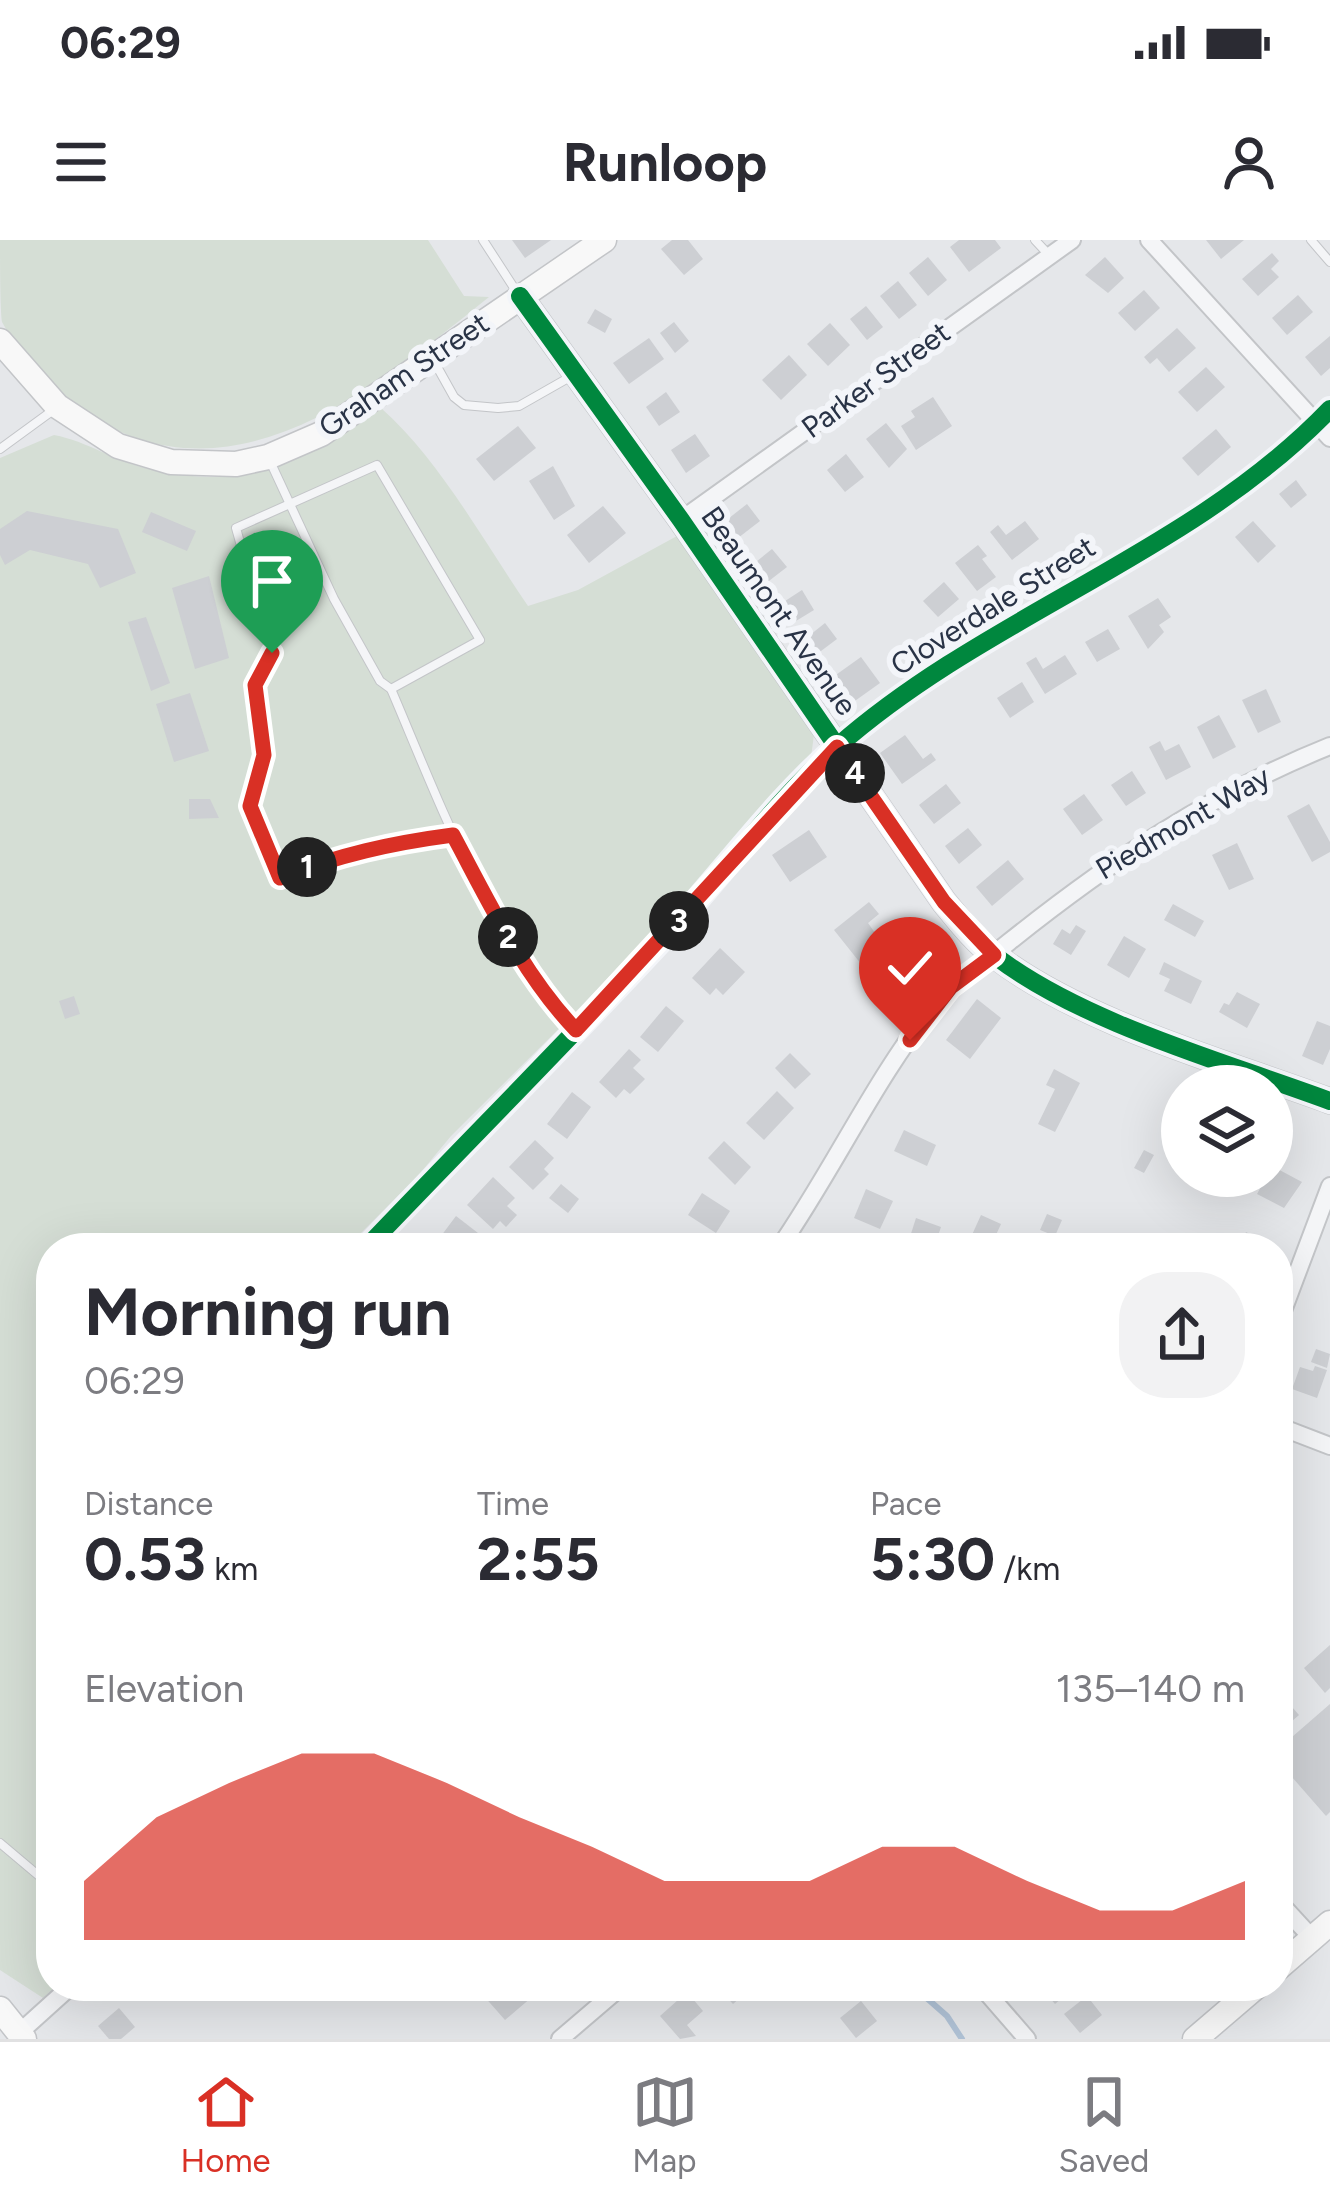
<!DOCTYPE html>
<meta charset="utf-8">
<style>
:root{--surface:#fff;--page:#f2f2f3;--text:#2b2b33;--muted:#7c7c81;--line:#e1e1e2;--accent:#d93025}
body{margin:0;font-family:Figtree,sans-serif;background:var(--page);color:var(--text);height:100vh;display:flex;flex-direction:column;font-size:45px;white-space:nowrap}
*{box-sizing:border-box;margin:0}
p{font-size:39px;color:var(--muted)}
.icon{flex:none;width:66px;height:66px;fill:none;stroke:currentColor;stroke-width:2;stroke-linecap:round;stroke-linejoin:round}
.map{position:relative;flex:1;overflow:hidden}
.panel{position:absolute;left:36px;top:993px;width:1257px;height:768px;display:flex;flex-direction:column;background:var(--surface);border-radius:48px;box-shadow:0 12px 48px #0002}
.panel>*{flex:none}
.tools{position:absolute;left:1161px;top:825px;display:grid;gap:24px}
.tools a{display:grid;place-items:center;width:132px;height:132px;border-radius:50%;background:var(--surface);box-shadow:0 12px 48px #0002;font-size:60px}
.pin{position:absolute;display:grid;place-items:center;width:102px;height:102px;color:#fff;margin:-123px -51px;border-radius:50% 50% 50% 0;rotate:-45deg;box-shadow:0 0 12px #0007}
.pin .icon{rotate:45deg}
.km{position:absolute;width:60px;height:60px;margin:-30px;border-radius:50%;background:#222;color:#fff;font-size:33px;line-height:60px;text-align:center}
.round{display:grid;place-items:center;flex:none;width:126px;height:126px;border-radius:48px;background:var(--page)}
.summary{display:flex;align-items:center;justify-content:space-between;height:204px;padding:0 48px}
h1{font-size:66px;font-weight:700;line-height:90px}
.metrics{display:grid;grid-template-columns:repeat(3,1fr);gap:18px;height:204px;padding:12px 48px}
.metrics div{display:grid;align-content:center}
.metrics b{font-size:60px;font-weight:700}
.metrics small{font-size:33px;font-weight:400}
.metrics p{font-size:33px}
.chart{height:336px;padding:24px 48px}
.chart p{display:flex;justify-content:space-between}
.chart svg{width:100%;height:216px;margin-top:12px;fill:var(--accent);opacity:.7}
.status{display:flex;justify-content:space-between;align-items:center;height:84px;padding:0 60px;background:var(--surface);direction:ltr}
.status svg{height:33px;fill:currentColor}
header{display:flex;justify-content:space-between;align-items:center;height:156px;padding:0 48px;background:var(--surface);font-size:54px;font-weight:700}
.tabs{display:flex;justify-content:space-around;align-items:center;height:168px;border-top:3px solid var(--line);background:var(--surface);font-size:33px;color:var(--muted)}
.tabs a{display:grid;justify-items:center;gap:6px}
.tabs .selected{color:var(--accent)}
.map>svg:first-child{display:block}
.green{fill:#d5ded5}
.lines{fill:none;stroke-linecap:round;stroke-linejoin:round}
.stream{stroke:#b1c3d7;stroke-width:6}
.building{fill:#cdcfd3}
.lane-casing{stroke:#c3c5c8;stroke-width:10}
.street-casing{stroke:#c3c5c8;stroke-width:20}
.secondary-casing{stroke:#c3c5c8;stroke-width:27}
.lane{stroke:#f4f5f7;stroke-width:8}
.street{stroke:#f4f5f7;stroke-width:16}
.secondary{stroke:#f8f8f8;stroke-width:24}
.cycleway-casing{stroke:#f3f5f9;stroke-width:26}
.cycleway{stroke:#00873e;stroke-width:18}
.route-casing{stroke:#fff;stroke-width:24}
.route{stroke:#d93025;stroke-width:15}
.labels{text-anchor:middle;stroke-width:12;stroke-linejoin:round;paint-order:stroke}
.street-label{font-size:30px;fill:#293346;stroke:#f3f5f9}
</style>
<div class="status"><b>06:29</b><svg viewBox="0 0 49 12"><path d="M0 12V9h3v3zM5 12V6h3v6zM10 12V3h3v9zM15 12V0h3v12zM26 1h20v11H26zM47 4h2v5h-2z"/></svg></div>
<header><svg class="icon" aria-label="menu" viewBox="0 0 24 24"><path d="M4 6h16M4 12h16M4 18h16"/></svg>Runloop<svg class="icon" aria-label="person" viewBox="0 0 24 24"><circle cx="12" cy="8" r="4"/><path d="M4 21q1-7 8-7t8 7"/></svg></header>
<div class="map">
<svg width="1330" height="1799" viewBox="0 0 1330 1799">
<rect width="100%" height="100%" fill="#e5e7ea"/>
<g class="green">
<path d="M 0,0 L 428,0 L 464,56 L 489,57 C 369,153 225,275 74,165 C 54,149 14,105 2,82 C 0,69 0,18 0,0 Z"/>
<path d="M 381,168 C 439,219 484,302 528,366 L 578,350 L 677,296 L 815,487 L 811,517 L 619,729 L 451,896 L 417,937 L 346,1008 L 51,1008 L 51,1746 L 56,1746 L 43,1758 L 0,1730 L 0,218 L 54,195 C 87,201 116,222 149,229 C 248,252 303,223 381,168 Z"/>
</g>
<g class="lines">
<polyline class="stream" points="913,1746 947,1776 962,1799"/>
</g>
<g class="building">
<polygon points="512,0 551,0 525,18"/>
<polygon points="672,0 688,0 703,19 684,35 661,9"/>
<polygon points="959,0 995,0 1001,8 969,32 950,7"/>
<polygon points="1206,0 1244,0 1221,19"/>
<polygon points="1272,13 1279,21 1271,29 1279,37 1258,56 1242,39"/>
<polygon points="928,17 947,40 928,56 909,33"/>
<polygon points="1105,17 1124,38 1108,53 1085,35"/>
<polygon points="898,41 917,65 899,79 880,56"/>
<polygon points="1144,50 1160,68 1135,91 1118,73"/>
<polygon points="1298,55 1313,72 1287,95 1272,78"/>
<polygon points="866,66 883,87 867,100 850,79"/>
<polygon points="595,69 612,79 605,93 587,83"/>
<polygon points="674,82 689,101 675,113 660,93"/>
<polygon points="830,83 850,105 828,126 807,104"/>
<polygon points="1177,88 1196,108 1169,132 1157,118 1150,124 1144,117"/>
<polygon points="1330,96 1330,128 1321,136 1305,117"/>
<polygon points="649,98 664,119 629,144 613,123"/>
<polygon points="789,115 807,135 781,160 762,140"/>
<polygon points="1206,127 1225,147 1197,172 1178,152"/>
<polygon points="666,152 680,172 659,186 646,167"/>
<polygon points="933,157 952,186 916,210 901,186 915,177 911,171"/>
<polygon points="886,183 907,209 889,228 866,199"/>
<polygon points="518,186 536,208 494,241 476,219"/>
<polygon points="1216,189 1231,207 1198,236 1182,218"/>
<polygon points="695,194 710,216 686,233 671,210"/>
<polygon points="846,214 864,237 845,252 827,230"/>
<polygon points="553,226 575,266 554,280 529,241"/>
<polygon points="1296,240 1307,255 1291,268 1279,254"/>
<polygon points="747,264 760,281 738,298 724,282"/>
<polygon points="603,266 626,293 589,323 567,295"/>
<polygon points="27,271 118,289 136,333 100,348 88,324 30,310 5,325 0,315 0,289"/>
<polygon points="151,272 196,291 187,311 142,292"/>
<polygon points="1025,281 1039,299 1012,320 990,292 998,285 1006,295"/>
<polygon points="1253,281 1276,306 1258,323 1235,297"/>
<polygon points="978,305 987,316 982,319 996,337 977,351 955,323"/>
<polygon points="772,309 787,327 765,344 751,326"/>
<polygon points="209,336 229,418 195,429 172,348"/>
<polygon points="944,342 959,359 938,377 923,361"/>
<polygon points="802,350 814,370 791,384 779,365"/>
<polygon points="1158,358 1171,377 1159,385 1164,392 1148,409 1128,376"/>
<polygon points="146,377 170,443 151,451 128,382"/>
<polygon points="825,383 837,399 817,414 805,399"/>
<polygon points="1108,389 1120,409 1097,422 1085,402"/>
<polygon points="1065,415 1077,434 1045,454 1026,423 1036,417 1043,429"/>
<polygon points="861,417 880,443 852,463 833,437"/>
<polygon points="1022,442 1034,462 1010,478 997,458"/>
<polygon points="1266,449 1281,482 1258,493 1242,460"/>
<polygon points="190,453 209,511 174,522 156,464"/>
<polygon points="1219,475 1236,507 1213,519 1197,487"/>
<polygon points="905,495 923,519 931,513 936,520 902,544 880,513"/>
<polygon points="1160,501 1165,511 1179,504 1191,527 1166,540 1149,507"/>
<polygon points="1132,531 1146,553 1126,566 1111,545"/>
<polygon points="946,544 961,563 934,584 919,565"/>
<polygon points="1084,554 1103,580 1082,595 1063,569"/>
<polygon points="189,559 210,559 219,578 189,579"/>
<polygon points="1309,564 1330,602 1330,612 1312,622 1287,576"/>
<polygon points="968,588 982,605 959,624 945,606"/>
<polygon points="809,590 827,617 790,642 772,615"/>
<polygon points="1237,603 1254,639 1229,650 1212,615"/>
<polygon points="1008,620 1024,639 992,666 976,647"/>
<polygon points="869,662 879,674 868,683 899,727 877,744 834,690"/>
<polygon points="1173,664 1204,681 1195,697 1164,680"/>
<polygon points="1076,685 1086,691 1071,715 1053,704 1062,689 1070,694"/>
<polygon points="1124,696 1146,709 1129,738 1107,725"/>
<polygon points="720,708 745,732 723,755 716,748 710,755 692,738"/>
<polygon points="1164,722 1202,741 1191,764 1164,751 1170,739 1159,734"/>
<polygon points="1237,752 1260,764 1247,788 1219,772 1224,763 1229,765"/>
<polygon points="74,756 80,774 65,779 59,761"/>
<polygon points="977,759 1001,778 970,819 946,800"/>
<polygon points="666,766 684,781 658,812 640,797"/>
<polygon points="1317,781 1330,786 1330,809 1323,825 1302,816"/>
<polygon points="629,809 641,820 633,828 645,839 630,854 624,849 616,858 599,842"/>
<polygon points="790,813 811,834 795,849 775,828"/>
<polygon points="1054,829 1080,843 1055,892 1038,884 1055,849 1046,845"/>
<polygon points="777,851 794,868 764,900 746,883"/>
<polygon points="572,852 591,867 567,899 547,884"/>
<polygon points="1176,887 1182,890 1182,919 1164,910"/>
<polygon points="904,890 936,905 927,926 894,911"/>
<polygon points="535,900 554,918 544,929 549,934 533,950 509,927"/>
<polygon points="724,901 751,927 735,945 708,918"/>
<polygon points="1144,910 1154,915 1144,933 1134,928"/>
<polygon points="1272,926 1302,942 1284,968 1257,954 1267,936 1272,936"/>
<polygon points="493,937 515,958 507,966 517,975 506,987 500,981 493,989 467,965"/>
<polygon points="561,944 579,959 568,973 549,958"/>
<polygon points="866,949 893,961 880,989 854,978"/>
<polygon points="702,953 730,971 716,993 688,975"/>
<polygon points="1047,974 1062,980 1055,996 1040,990"/>
<polygon points="981,975 1001,984 990,1008 966,1008"/>
<polygon points="456,976 478,993 467,1008 432,1008"/>
<polygon points="916,978 941,987 934,1008 908,1003"/>
<polygon points="1246,992 1262,1000 1258,1008 1238,1008"/>
<polygon points="1316,1109 1330,1114 1327,1128 1311,1122"/>
<polygon points="1315,1126 1327,1130 1317,1158 1292,1149 1300,1127 1313,1131"/>
<polygon points="1330,1405 1330,1448 1325,1453 1304,1428"/>
<polygon points="1278,1451 1299,1475 1284,1488 1292,1497 1330,1464 1330,1572 1326,1576 1278,1521"/>
<polygon points="475,1746 493,1746 498,1751 504,1746 523,1746 532,1757 505,1780"/>
<polygon points="716,1746 753,1746 733,1764"/>
<polygon points="1040,1746 1076,1746 1055,1764"/>
<polygon points="687,1752 703,1771 687,1785 696,1796 680,1799 660,1776"/>
<polygon points="1087,1756 1102,1775 1080,1793 1064,1774"/>
<polygon points="861,1761 877,1781 856,1798 840,1778"/>
<polygon points="119,1768 135,1787 121,1799 109,1799 98,1786"/>
</g>
<g class="lines">
<defs>
<g id="lane">
<polyline points="483,0 518,54"/>
<polyline points="1035,0 1049,15"/>
<polyline points="1311,0 1330,22"/>
<polyline points="435,123 454,157 464,165 498,168 519,166 570,137"/>
<polyline points="0,209 52,171"/>
<path d="M 269,219 L 334,359 L 380,441 L 391,449 C 438,559 491,703 575,789"/>
<path d="M 391,449 L 480,400 L 377,225 L 236,288 L 271,413 L 255,445 L 264,515 L 251,566 L 280,638 C 338,615 392,603 453,595"/>
<polyline points="0,1603 51,1646"/>
</g>
<g id="street">
<polyline points="1149,0 1330,198"/>
<polyline points="681,280 1072,0"/>
<polyline points="786,998 810,1008"/>
<path d="M 366,1008 C 466,903 569,800 667,694 C 724,632 775,561 838,506 C 988,374 1191,314 1330,169"/>
<path d="M 779,1008 C 835,927 876,836 938,760 C 958,736 985,722 1009,702 C 1109,622 1210,554 1330,506"/>
<polyline points="1278,1084 1330,946"/>
<polyline points="1278,1186 1330,1206"/>
<polyline points="1278,1661 1312,1698"/>
<polyline points="981,1746 1027,1799"/>
<polyline points="19,1793 71,1746"/>
<polyline points="560,1799 622,1746"/>
</g>
<g id="secondary">
<path d="M 520,56 L 681,280 L 944,662 C 959,680 974,700 994,715 C 1082,783 1225,822 1330,861"/>
<polyline points="0,101 57,166 118,206 171,222 236,224 268,217 321,194 604,0"/>
<polyline points="1278,1728 1330,1683"/>
<polyline points="0,1769 24,1799"/>
<polyline points="1195,1799 1257,1746"/>
</g>
</defs>
<use href="#lane" class="lane-casing"/>
<use href="#street" class="street-casing"/>
<use href="#secondary" class="secondary-casing"/>
<use href="#lane" class="lane"/>
<use href="#street" class="street"/>
<use href="#secondary" class="secondary"/>
<defs>
<g id="cycleway">
<path d="M 520,56 L 681,280 L 944,662 C 959,680 974,700 994,715 C 1082,783 1225,822 1330,861"/>
<path d="M 366,1008 C 466,903 569,800 667,694 C 724,632 775,561 838,506 C 988,374 1191,314 1330,169"/>
</g>
</defs>
<use href="#cycleway" class="cycleway-casing"/>
<use href="#cycleway" class="cycleway"/>
</g>
<g class="lines">
<defs>
<path id="route" d="M 272,413 L 255,445 L 264,515 L 250,566 L 280,638 C 338,615 392,603 453,595 C 489,662 523,735 576,790 L 837,507 L 944,662 L 994,715 L 951,747 L 910,800"/>
</defs>
<use href="#route" class="route-casing"/>
<use href="#route" class="route"/>
</g>
<g class="labels">
<g class="street-label">
<text transform="translate(404 135) rotate(-34)" y="10">Graham Street</text>
<text transform="translate(876 140) rotate(-36)" y="10">Parker Street</text>
<text transform="translate(993 366) rotate(-32)" y="10">Cloverdale Street</text>
<text transform="translate(779 371) rotate(55)" y="10">Beaumont Avenue</text>
<text transform="translate(1183 583) rotate(-30)" y="10">Piedmont Way</text>
</g>
</g>
</svg>
<div class="tools">
<a><svg class="icon" aria-label="layers" viewBox="0 0 24 24"><path d="M12 4l9 5-9 5-9-5zM3 14l9 5 9-5"/></svg></a>
</div>
<div class="pin" style="left:272px;top:413px;background:#1e9e55"><svg class="icon" aria-label="arrive" viewBox="0 0 24 24"><path d="M6 21V4h12l-3 4 3 4H6"/></svg></div>
<div class="pin" style="left:910px;top:800px;background:#d93025"><svg class="icon" aria-label="check" viewBox="0 0 24 24"><path d="M5 12l5 5 9-10"/></svg></div>
<b class="km" style="left:307px;top:627px">1</b>
<b class="km" style="left:508px;top:697px">2</b>
<b class="km" style="left:679px;top:681px">3</b>
<b class="km" style="left:855px;top:533px">4</b>
<section class="panel">
<div class="summary"><div><h1>Morning run</h1><p>06:29</p></div><a class="round"><svg class="icon" aria-label="share" viewBox="0 0 24 24"><path d="M12 15V3M7 8l5-5 5 5M5 13v7h14v-7"/></svg></a></div>
<div class="metrics">
<div><p>Distance</p><b>0.53<small> km</small></b></div>
<div><p>Time</p><b>2:55</b></div>
<div><p>Pace</p><b>5:30<small> /km</small></b></div>
</div>
<div class="chart"><p><span>Elevation</span>135–140 m</p>
<svg viewBox="0 0 160 44" preserveAspectRatio="none"><path d="M0 44V32L10 19L20 12L30 6L40 6L50 12L60 19L70 25L80 32L90 32L100 32L110 25L120 25L130 32L140 38L150 38L160 32V44z"/></svg>
</div>
</section>
</div>
<nav class="tabs">
<a class="selected"><svg class="icon" aria-label="home" viewBox="0 0 24 24"><path d="M3 11l9-7 9 7M6 9v11h12V9"/></svg>Home</a>
<a><svg class="icon" aria-label="map" viewBox="0 0 24 24"><path d="M3 6l6-2 6 2 6-2v14l-6 2-6-2-6 2zM9 4v14M15 6v14"/></svg>Map</a>
<a><svg class="icon" aria-label="saved" viewBox="0 0 24 24"><path d="M7 4h10v16l-5-4-5 4z"/></svg>Saved</a>
</nav>
